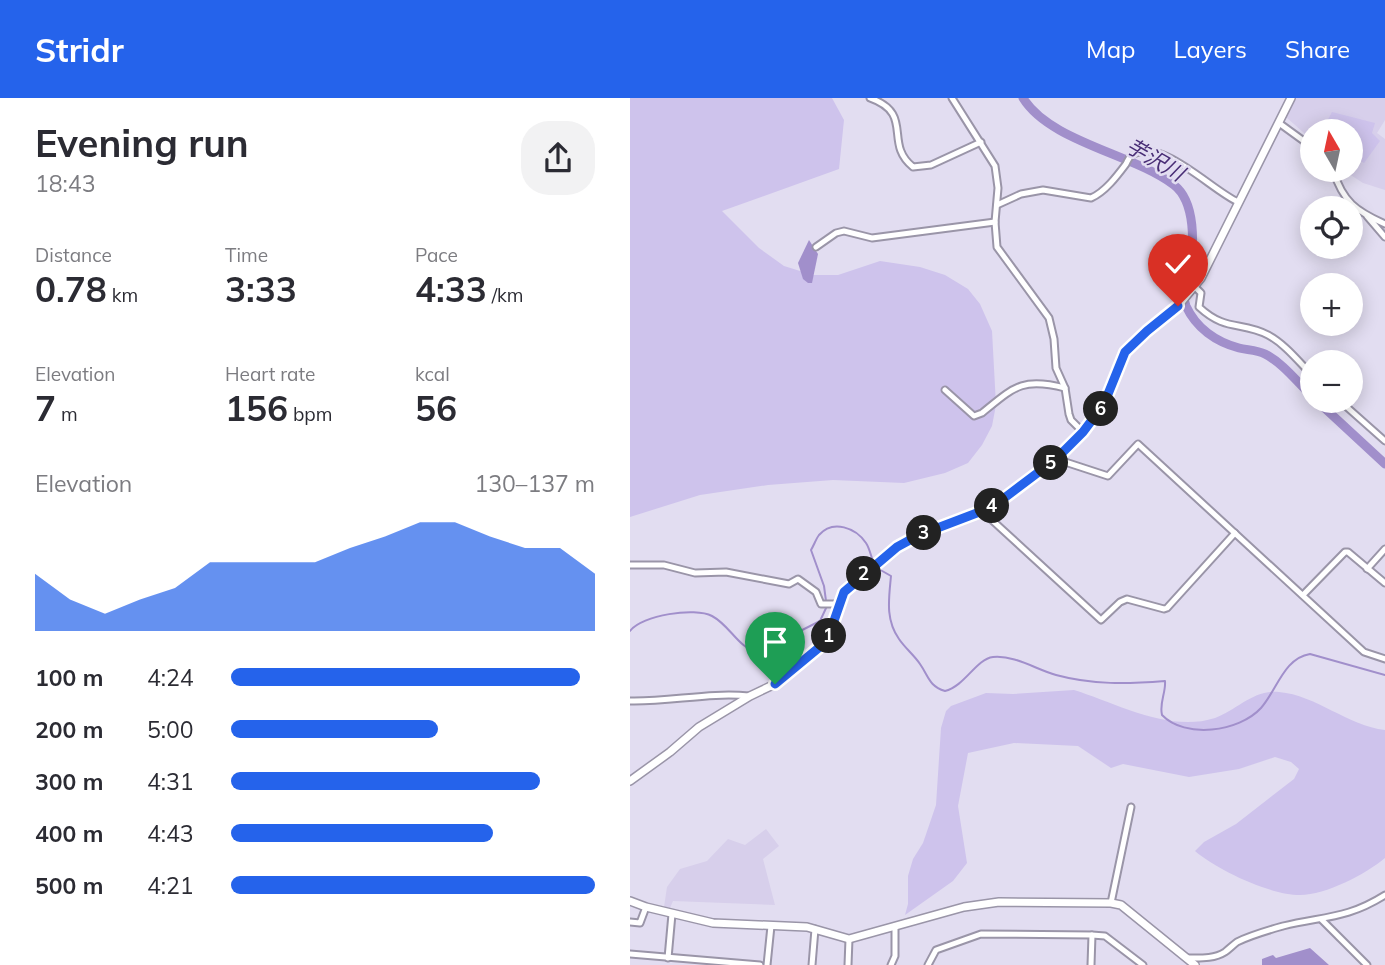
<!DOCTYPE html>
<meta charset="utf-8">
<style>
:root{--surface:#fff;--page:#f2f2f3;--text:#2b2b33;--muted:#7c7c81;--accent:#2563eb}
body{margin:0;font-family:Mulish,"Noto Sans JP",sans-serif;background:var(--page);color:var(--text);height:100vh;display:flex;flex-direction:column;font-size:26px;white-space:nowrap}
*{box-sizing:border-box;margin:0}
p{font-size:23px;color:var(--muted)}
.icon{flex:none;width:38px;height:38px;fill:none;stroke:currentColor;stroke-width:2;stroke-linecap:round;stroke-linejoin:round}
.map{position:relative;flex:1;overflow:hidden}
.panel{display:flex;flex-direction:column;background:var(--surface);width:630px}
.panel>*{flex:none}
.needle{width:46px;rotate:351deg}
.buttons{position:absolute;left:670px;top:21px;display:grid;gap:14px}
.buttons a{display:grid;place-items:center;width:63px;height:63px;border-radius:50%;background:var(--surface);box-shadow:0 4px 18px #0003;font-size:35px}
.pin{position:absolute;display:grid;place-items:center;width:60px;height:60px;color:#fff;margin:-72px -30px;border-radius:50% 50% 50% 0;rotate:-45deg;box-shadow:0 0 7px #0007}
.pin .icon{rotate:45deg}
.km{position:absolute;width:35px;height:35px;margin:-18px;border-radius:50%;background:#222;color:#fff;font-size:19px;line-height:35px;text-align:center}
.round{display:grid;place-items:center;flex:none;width:74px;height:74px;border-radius:28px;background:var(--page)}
.head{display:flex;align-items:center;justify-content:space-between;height:119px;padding:0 35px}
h1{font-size:38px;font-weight:700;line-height:52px}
.stats{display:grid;grid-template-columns:repeat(3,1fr);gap:10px;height:119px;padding:7px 35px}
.stats div{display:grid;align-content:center}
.stats b{font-size:35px;font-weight:700}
.stats small{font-size:19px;font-weight:400}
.stats p{font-size:19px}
.chart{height:196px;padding:14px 35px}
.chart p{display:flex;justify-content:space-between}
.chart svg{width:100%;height:126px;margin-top:7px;fill:var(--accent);opacity:.7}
ul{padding:0 35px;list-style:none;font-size:23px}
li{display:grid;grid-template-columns:112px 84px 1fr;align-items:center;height:52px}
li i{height:18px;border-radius:9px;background:var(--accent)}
header{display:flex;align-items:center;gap:42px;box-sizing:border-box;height:98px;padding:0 35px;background:var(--accent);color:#fff}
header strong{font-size:33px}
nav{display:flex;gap:38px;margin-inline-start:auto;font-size:24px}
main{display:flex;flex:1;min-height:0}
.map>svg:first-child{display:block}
.built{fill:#d7cfeb}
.green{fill:#cec3ec}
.water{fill:#a18fcb}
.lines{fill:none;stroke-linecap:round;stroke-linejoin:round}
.stream{stroke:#a18fcb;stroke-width:2}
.river{stroke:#a18fcb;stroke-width:9}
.minor-casing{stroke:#9a95a8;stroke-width:9}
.tertiary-casing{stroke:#9a95a8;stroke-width:10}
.minor{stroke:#fff;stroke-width:5}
.tertiary{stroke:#fff;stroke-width:7}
.route-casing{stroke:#fff;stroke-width:14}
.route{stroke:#2563eb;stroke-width:9}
.labels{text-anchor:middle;stroke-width:5;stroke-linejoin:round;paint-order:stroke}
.water-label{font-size:21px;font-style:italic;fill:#482d75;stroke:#e2ddf1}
</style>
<header>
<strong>Stridr</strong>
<nav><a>Map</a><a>Layers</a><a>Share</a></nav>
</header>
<main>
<section class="panel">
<div class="head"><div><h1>Evening run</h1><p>18:43</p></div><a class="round"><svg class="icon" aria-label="share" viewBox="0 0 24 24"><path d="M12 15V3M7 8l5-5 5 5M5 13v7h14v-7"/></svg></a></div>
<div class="stats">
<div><p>Distance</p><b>0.78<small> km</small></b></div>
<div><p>Time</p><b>3:33</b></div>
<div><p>Pace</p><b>4:33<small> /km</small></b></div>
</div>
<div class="stats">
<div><p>Elevation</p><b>7<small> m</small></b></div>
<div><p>Heart rate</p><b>156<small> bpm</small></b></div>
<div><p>kcal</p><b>56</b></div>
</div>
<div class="chart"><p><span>Elevation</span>130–137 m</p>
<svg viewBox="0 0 160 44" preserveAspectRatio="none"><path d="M0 44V24L10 33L20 38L30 33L40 29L50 20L60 20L70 20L80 20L90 15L100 11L110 6L120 6L130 11L140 15L150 15L160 24V44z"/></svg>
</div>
<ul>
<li><b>100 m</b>4:24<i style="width:96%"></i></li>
<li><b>200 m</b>5:00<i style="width:57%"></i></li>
<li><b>300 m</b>4:31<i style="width:85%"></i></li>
<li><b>400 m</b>4:43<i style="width:72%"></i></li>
<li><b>500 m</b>4:21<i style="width:100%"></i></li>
</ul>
</section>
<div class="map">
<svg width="755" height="867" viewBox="0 0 755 867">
<rect width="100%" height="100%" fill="#e2ddf1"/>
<g class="built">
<polygon points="666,0 755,0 755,22 747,35 755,41 755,92 733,85 713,72 721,72 721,33 682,33 682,42 656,19"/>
<polygon points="136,731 149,748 133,761 145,807 43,803 40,810 34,809 37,789 50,771 77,763 98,741 115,747"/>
</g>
<g class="green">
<polygon points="0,0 202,0 214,22 209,71 92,113 129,150 154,168 183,177 208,177 250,163 290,169 315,177 338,191 350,206 362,233 366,307 362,328 352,347 338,365 315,375 274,385 203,382 138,387 70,397 0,419"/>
<polygon points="702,14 745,25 742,35 750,43 734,65 721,57 721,33 692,33"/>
<path d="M 444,592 C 486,605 539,635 585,620 C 607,612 624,591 649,594 C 686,597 718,628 755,632 L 755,760 C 736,776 696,797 670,797 C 640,797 587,772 565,753 L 574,744 L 606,726 L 664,681 L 669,671 L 661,664 L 645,659 L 609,671 L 559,679 L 493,666 L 481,670 L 448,648 L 384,645 L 338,655 L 328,708 L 337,765 L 323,783 L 275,817 L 278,806 L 278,778 L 283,761 L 293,745 L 306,707 L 311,630 L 316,613 L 321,608 L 356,595 L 383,596 Z"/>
</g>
<g class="water">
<polygon points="179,142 188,156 182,185 178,185 173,181 168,165"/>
<polygon points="680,850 699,867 632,867 632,861 643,857 646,860"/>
</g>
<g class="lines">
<g class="stream">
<path d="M 247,470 L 261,478 C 259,500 255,521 269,541 C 275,550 284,557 290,566 C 299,579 299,588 315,593 C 335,588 346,561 363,559 C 385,557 405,571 426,577 C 463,587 497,586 535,583 C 536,595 529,605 532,617 C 555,641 609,634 631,610 C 647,592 654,560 680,556 L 755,577"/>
<path d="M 196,503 L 194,488 L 181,452 C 184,447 186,441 189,437 C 203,421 226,430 236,445 C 240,451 241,459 244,466"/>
<path d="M 0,533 C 12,517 65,509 82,518 C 101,528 108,551 129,554 L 190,523 L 197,508"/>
</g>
<g class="river">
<path d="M 393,0 C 420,44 504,56 544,87 C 566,104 564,147 560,172 C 557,185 551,196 556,208 C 566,230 586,244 609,250 C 617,252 627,252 635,256 C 653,265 668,285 682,298"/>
<polyline points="687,303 755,366"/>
</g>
<defs>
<g id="minor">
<path d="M 240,0 C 285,16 253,45 283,69 L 301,67 L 351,44"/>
<polyline points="322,0 365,68 368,90 365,124 367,149 419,220 424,241 426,270 435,290 439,316 441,322 453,334"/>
<polyline points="649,25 682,49"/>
<path d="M 703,72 C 713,104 726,113 755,126"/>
<path d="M 367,107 L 391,96 L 413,92 L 461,100 C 475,94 487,78 496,66 C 498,62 498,60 502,57 C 532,39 581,92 608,104"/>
<polyline points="737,118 755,139"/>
<polyline points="186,149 206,135 214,133 242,140 365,124"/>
<path d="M 565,189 L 571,195 L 569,209 C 596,234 611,223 638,237 C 655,246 669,264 682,277"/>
<path d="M 315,292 L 344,318 L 352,315 C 384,289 392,279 435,290"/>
<polyline points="710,303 755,343"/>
<polyline points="426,361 478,378 508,346 734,554 755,561"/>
<polyline points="352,413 471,522 490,504 497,501 534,511 537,510 605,435"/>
<polyline points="0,467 34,467 65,475 96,474 159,486 168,481 186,494 191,506 209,506"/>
<polyline points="737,471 755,451"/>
<polyline points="673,497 715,454 718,454 755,485"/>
<path d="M 0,603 C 40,604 79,594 119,598"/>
<polyline points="481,805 501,709"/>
<polyline points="692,822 737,867"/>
<polyline points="0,824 10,825 16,809"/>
<polyline points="0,856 130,867"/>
<polyline points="38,860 42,816"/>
<path d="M 558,860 C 570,860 584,861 595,854 C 599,851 603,847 607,844 C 621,837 639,832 653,828 C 694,818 717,821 755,797"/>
<polyline points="137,867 141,828"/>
<polyline points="182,867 185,831"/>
<polyline points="218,867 219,841"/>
<polyline points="261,867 265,858 265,829"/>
<polyline points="298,867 306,852 351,836 462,837 475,838 513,867"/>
<polyline points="461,867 462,837"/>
</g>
<g id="tertiary">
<polyline points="0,683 40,654 69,629 120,598 145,586 189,551 197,543 214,494 267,449 289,437 352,413 369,404 426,361 453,334 474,306 495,254 517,233 548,208 571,180 661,0"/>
<polyline points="0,803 16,809 83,825 177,829 219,841 334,809 369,804 481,805 491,807 565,867"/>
</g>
</defs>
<use href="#minor" class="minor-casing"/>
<use href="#tertiary" class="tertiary-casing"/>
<use href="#minor" class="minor"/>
<use href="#tertiary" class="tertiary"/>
</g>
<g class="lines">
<defs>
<polyline id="route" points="145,586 197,543 214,494 267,449 289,437 352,413 369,404 426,361 453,334 474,306 495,254 517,233 548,208"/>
</defs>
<use href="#route" class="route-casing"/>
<use href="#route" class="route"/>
</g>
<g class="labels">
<g class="water-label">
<text transform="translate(525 62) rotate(30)" y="7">芋沢川</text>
</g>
</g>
</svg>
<div class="buttons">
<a><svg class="needle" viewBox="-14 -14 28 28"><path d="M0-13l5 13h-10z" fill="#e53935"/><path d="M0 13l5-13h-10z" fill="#7c7c81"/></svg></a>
<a><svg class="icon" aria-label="locate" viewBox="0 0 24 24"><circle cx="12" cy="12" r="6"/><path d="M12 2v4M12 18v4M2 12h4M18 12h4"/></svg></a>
<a>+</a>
<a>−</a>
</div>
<div class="pin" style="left:145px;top:586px;background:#1e9e55"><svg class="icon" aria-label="arrive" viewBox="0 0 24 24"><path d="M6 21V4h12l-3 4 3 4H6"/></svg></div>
<div class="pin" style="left:548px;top:208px;background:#d93025"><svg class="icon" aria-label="check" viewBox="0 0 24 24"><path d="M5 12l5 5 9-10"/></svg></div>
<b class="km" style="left:199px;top:538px">1</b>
<b class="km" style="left:234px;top:476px">2</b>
<b class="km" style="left:294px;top:435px">3</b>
<b class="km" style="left:362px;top:408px">4</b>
<b class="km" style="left:421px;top:365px">5</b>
<b class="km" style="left:471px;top:311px">6</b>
</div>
</main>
